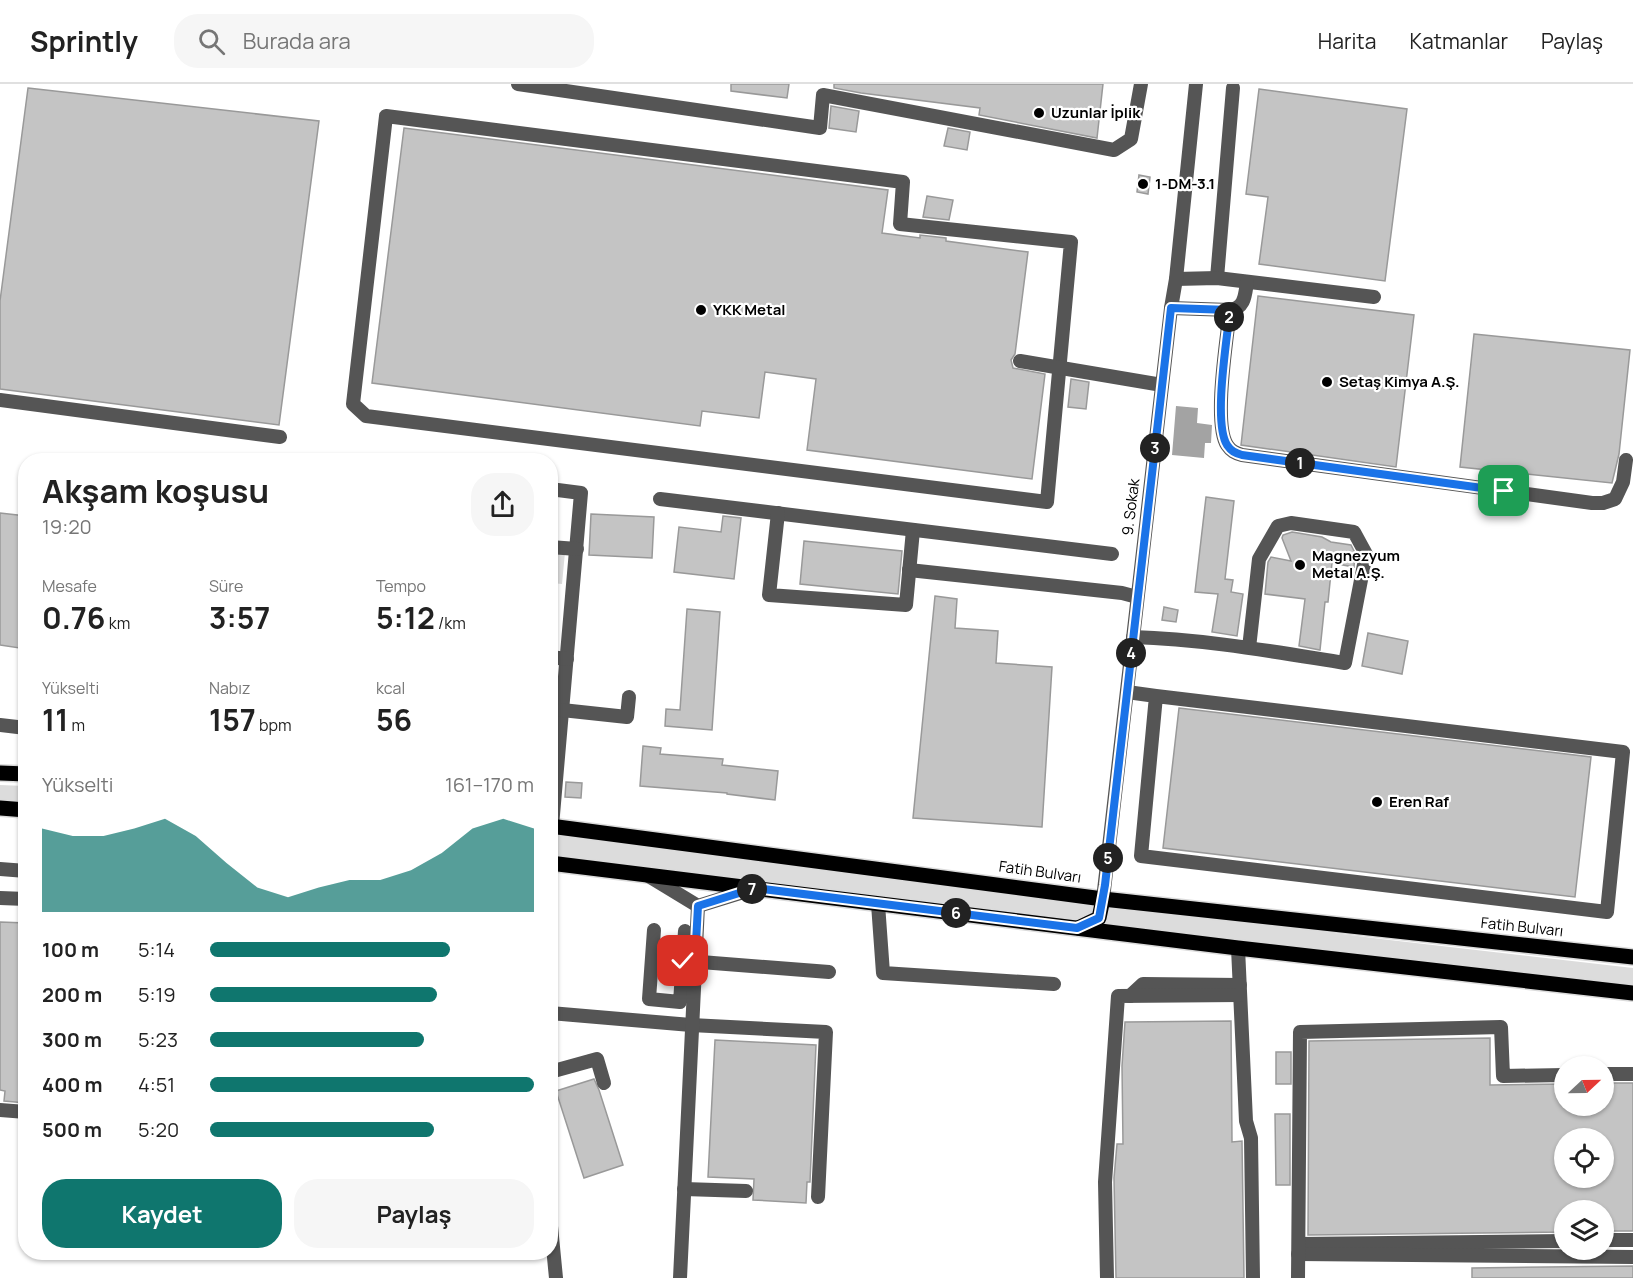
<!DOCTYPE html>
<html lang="tr">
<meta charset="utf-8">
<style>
:root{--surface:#fff;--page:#f6f6f6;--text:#222;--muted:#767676;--line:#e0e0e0;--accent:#0f766e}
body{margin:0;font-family:Manrope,sans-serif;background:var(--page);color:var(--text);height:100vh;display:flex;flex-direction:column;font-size:22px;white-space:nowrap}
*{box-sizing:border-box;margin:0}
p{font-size:20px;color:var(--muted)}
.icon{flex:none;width:33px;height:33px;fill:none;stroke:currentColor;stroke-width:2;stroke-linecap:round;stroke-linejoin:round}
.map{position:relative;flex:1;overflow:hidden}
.details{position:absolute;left:18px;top:369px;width:540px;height:807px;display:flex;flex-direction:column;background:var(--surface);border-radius:24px;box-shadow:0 2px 4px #0004}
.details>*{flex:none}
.needle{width:39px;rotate:68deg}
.fabs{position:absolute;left:1554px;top:972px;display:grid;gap:12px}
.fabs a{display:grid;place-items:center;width:60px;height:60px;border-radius:50%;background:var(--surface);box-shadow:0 2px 4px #0004;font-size:30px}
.pin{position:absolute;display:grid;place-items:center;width:51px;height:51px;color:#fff;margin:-26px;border-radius:12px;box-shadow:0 3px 9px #0006}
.km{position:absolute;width:30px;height:30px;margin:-15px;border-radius:50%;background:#222;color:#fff;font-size:16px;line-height:30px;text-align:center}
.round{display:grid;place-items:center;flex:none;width:63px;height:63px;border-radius:24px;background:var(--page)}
.summary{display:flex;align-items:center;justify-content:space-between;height:102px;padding:0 24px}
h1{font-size:33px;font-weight:700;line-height:45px}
.metrics{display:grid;grid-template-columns:repeat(3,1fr);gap:9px;height:102px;padding:6px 24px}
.metrics div{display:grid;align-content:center}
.metrics b{font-size:30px;font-weight:700}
.metrics small{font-size:16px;font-weight:400}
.metrics p{font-size:16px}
.chart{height:168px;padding:12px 24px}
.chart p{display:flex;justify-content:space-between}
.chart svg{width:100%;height:108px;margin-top:6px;fill:var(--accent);opacity:.7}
.action{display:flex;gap:12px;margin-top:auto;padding:12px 24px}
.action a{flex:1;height:69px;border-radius:24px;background:var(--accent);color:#fff;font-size:24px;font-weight:700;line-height:69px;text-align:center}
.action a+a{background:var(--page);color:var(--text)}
ul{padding:0 24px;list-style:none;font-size:20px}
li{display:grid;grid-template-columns:96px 72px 1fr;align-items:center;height:45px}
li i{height:15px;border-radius:8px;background:var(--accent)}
header{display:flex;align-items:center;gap:36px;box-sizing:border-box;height:84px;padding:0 30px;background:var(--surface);border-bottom:2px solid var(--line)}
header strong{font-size:28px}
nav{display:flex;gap:33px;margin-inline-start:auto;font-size:21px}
.search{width:420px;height:54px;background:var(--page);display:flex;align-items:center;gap:15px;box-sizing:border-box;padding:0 21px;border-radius:24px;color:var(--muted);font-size:22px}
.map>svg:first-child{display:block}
.green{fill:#dcdcdc}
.water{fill:#a3a3a3}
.building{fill:#c4c4c4;stroke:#999;stroke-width:1.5;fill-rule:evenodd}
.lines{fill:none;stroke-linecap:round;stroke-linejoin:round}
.major-casing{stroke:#dbdbdb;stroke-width:18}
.minor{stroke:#555;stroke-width:14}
.major{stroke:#000;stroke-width:15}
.route-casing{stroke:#fff;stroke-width:12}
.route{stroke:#1a73e8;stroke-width:8}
.poi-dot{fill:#000;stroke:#fff;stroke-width:2}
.labels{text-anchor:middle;stroke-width:4.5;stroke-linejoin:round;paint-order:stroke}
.poi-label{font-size:15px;font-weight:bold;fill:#000;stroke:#fff;text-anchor:start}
.street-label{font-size:15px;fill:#000;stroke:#fff}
</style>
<header>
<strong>Sprintly</strong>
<div class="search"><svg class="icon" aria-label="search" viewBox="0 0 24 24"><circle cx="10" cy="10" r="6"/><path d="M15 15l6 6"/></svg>Burada ara</div>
<nav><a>Harita</a><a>Katmanlar</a><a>Paylaş</a></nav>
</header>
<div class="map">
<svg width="1633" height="1194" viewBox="0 0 1633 1194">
<rect width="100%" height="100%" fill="#fff"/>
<g class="green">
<polygon points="550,467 565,468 562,500 551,499"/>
<polygon points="0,701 25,702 25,721 0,719"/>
<polygon points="551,749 1381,855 1633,884 1633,904 707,793 551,771"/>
</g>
<polygon class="water" points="1176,322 1198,324 1197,339 1212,341 1211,359 1205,359 1204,374 1172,371"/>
<g class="building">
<polygon points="731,0 789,0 787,14 731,7"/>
<polygon points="834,0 1103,0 1097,54 979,31 980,24 861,9 834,4"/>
<polygon points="28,4 319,37 279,341 0,305 0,217"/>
<polygon points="1259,5 1407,25 1385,197 1259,180 1268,113 1246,110"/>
<polygon points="831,22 859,27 856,48 829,44"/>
<polygon points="404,44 888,106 882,149 920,154 920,151 946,154 946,157 1028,168 1015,270 1011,276 1013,284 1045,290 1032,395 807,366 816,295 765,288 759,334 702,327 700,342 372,299"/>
<polygon points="948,44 970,48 967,66 944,62"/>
<polygon points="1139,91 1150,93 1148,110 1137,108"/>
<polygon points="927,112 953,116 949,136 923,133"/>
<polygon points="1258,212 1414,231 1396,383 1241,361"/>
<polygon points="1474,250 1630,266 1619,370 1612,399 1460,383"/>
<polygon points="1071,295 1089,298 1086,325 1068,323"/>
<polygon points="1206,413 1234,417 1225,495 1233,496 1231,508 1243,510 1237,552 1212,548 1218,510 1195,508"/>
<polygon points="0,429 26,432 26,565 0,561"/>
<polygon points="591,430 654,433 652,474 589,471"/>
<polygon points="723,432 741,434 734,495 674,488 679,443 721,448"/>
<polygon points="1292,448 1322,453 1331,458 1351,461 1355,469 1354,483 1332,479 1328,518 1325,518 1320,566 1299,562 1305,515 1265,510 1268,478 1271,473 1291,477 1282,454 1283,451"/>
<polygon points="804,457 902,467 898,510 800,500"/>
<polygon points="935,512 957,515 955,544 998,547 996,579 1052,583 1042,743 913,734"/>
<polygon points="1164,523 1178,526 1176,538 1162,536"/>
<polygon points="687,525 720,528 712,646 665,642 666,625 680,626"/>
<polygon points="1368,549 1408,557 1402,590 1362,582"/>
<polygon points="1179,624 1591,673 1575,813 1163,764"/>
<polygon points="643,662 661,664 660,670 723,675 722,681 778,687 775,716 727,710 727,709 640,702"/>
<polygon points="566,698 582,699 581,714 565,713"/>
<polygon points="0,838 26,839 26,1019 4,1017 5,1007 0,1006"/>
<polygon points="1231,937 1232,1058 1242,1057 1244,1194 1116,1194 1114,1094 1117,1060 1123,1060 1122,982 1125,938"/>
<path d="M 1490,954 L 1490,1001 L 1564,1000 L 1564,1022 L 1604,1022 L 1604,999 L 1633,999 L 1633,1147 L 1604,1147 L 1604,1126 L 1564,1126 L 1564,1148 L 1308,1151 L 1309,957 ZM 1564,1054 L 1604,1054 L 1604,1094 L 1564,1094 Z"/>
<polygon points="715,956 816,961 810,1098 807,1098 806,1119 753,1116 754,1095 708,1093"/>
<rect x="1276" y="968" width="15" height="32"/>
<polygon points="594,995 599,1006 623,1081 584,1094 556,1007"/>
<polygon points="1275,1030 1290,1030 1290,1101 1276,1101"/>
<polygon points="1633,1182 1633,1194 1472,1194 1472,1184"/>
</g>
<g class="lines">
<defs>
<g id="major">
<polyline points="0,689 26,690"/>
<polyline points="0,724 26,726"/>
<polyline points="550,742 1103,815 1633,873"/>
<polyline points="550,779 1238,864 1633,909"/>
<polyline points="1078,844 1099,834 1103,815"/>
</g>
</defs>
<use href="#major" class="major-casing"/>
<g class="minor">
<polyline points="518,0 820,44 823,11 1114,66 1131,55 1141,0"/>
<polygon points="386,32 903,98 900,140 1071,158 1047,418 366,332 353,320"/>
<polyline points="1217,194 1233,4"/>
<polyline points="1176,195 1217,194 1374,213"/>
<path d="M 1171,224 L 1230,226 C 1227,255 1213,339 1227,361 C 1231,367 1235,369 1242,371 L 1592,419 L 1603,419 L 1615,415 L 1623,398 L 1626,376"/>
<path d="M 1230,226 C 1245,224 1245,211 1247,198"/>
<polyline points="1020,277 1162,301"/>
<polyline points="0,316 280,353"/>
<polyline points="334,376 342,376"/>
<polyline points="550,405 581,409 552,742"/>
<polyline points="660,415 1112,470"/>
<polyline points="778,429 769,511 906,521 913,446"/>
<polyline points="550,463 577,465"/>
<polyline points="909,486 1122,509 1137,513"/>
<path d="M 1133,553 C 1204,555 1275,568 1345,579 L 1366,470 L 1354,448 L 1291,439 L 1278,442 L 1259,475 L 1249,564"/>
<polyline points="550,573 567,575"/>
<polyline points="1127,608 1156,612 1623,668 1607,828 1141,772 1156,612"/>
<polyline points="562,626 627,633 629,613"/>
<polyline points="0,641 26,644"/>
<polyline points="0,785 26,787"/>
<polyline points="647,791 698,822 753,805"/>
<polyline points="0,814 26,815"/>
<polyline points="1103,815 1171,224 1176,195 1196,0"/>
<polyline points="878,820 883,889 1054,900"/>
<polyline points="654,846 649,915 680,918 685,847"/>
<polyline points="1238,864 1246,1037 1251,1054 1253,1194"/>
<polyline points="688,877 829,888"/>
<polyline points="1130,912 1143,900 1240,901"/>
<polyline points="550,929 691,941 826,948 818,1113"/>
<polyline points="550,988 597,975 604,999"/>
<polyline points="1604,990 1633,990"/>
<polyline points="0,1026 26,1028"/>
<polyline points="684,1105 746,1107"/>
<polyline points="550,1132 556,1194"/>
<polyline points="1604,1156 1633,1156"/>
<polyline points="1299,1160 1564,1157"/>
<polyline points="1298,1170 1633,1173"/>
<polyline points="680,1194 698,822"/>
<polyline points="1107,1194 1105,1098 1118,912 1240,911"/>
<polyline points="1298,1194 1300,948 1501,943 1503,992 1564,991"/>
</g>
<use href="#major" class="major"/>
</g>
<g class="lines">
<defs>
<path id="route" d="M 683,877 L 695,877 L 698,822 L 755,804 L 1077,844 L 1099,834 L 1105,801 L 1171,224 L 1230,226 C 1227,256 1213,338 1227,361 C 1231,367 1235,369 1242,371 L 1504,407"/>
</defs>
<use href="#route" class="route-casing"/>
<use href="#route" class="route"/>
</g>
<g class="poi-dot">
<circle cx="1039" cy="29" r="6"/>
<circle cx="1143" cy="100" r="6"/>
<circle cx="701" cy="226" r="6"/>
<circle cx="1327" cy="298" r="6"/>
<circle cx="1300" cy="481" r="6"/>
<circle cx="1377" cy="718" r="6"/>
</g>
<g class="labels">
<g class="poi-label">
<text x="1051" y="34">Uzunlar İplik</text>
<text x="1155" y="105">1-DM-3.1</text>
<text x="713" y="231">YKK Metal</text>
<text x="1339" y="303">Setaş Kimya A.Ş.</text>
<text x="1312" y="477">Magnezyum<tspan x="1312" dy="17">Metal A.Ş.</tspan></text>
<text x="1389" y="723">Eren Raf</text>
</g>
<g class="street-label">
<text transform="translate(1131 423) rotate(-83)" y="5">9. Sokak</text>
<text transform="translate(1040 788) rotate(8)" y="5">Fatih Bulvarı</text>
<text transform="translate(1522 843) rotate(6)" y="5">Fatih Bulvarı</text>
</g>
</g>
</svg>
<div class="fabs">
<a><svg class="needle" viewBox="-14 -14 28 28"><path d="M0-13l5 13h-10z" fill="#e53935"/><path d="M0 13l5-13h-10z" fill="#767676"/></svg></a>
<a><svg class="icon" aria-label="locate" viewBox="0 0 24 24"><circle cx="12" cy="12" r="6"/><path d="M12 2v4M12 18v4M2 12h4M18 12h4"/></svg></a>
<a><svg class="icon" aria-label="layers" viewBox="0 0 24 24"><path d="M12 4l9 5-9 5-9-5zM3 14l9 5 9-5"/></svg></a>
</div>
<div class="pin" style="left:1504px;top:407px;background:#1e9e55"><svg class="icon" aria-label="arrive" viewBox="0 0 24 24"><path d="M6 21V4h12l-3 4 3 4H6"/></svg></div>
<div class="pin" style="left:683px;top:877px;background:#d93025"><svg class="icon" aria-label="check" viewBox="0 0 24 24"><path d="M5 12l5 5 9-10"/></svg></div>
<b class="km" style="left:1300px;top:379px">1</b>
<b class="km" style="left:1229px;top:233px">2</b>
<b class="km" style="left:1155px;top:364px">3</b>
<b class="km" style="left:1131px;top:569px">4</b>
<b class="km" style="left:1108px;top:774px">5</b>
<b class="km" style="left:956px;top:829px">6</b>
<b class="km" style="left:752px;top:805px">7</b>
<section class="details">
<div class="summary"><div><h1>Akşam koşusu</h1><p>19:20</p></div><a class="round"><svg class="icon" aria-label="share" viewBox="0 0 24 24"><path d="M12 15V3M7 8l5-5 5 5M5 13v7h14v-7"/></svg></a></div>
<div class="metrics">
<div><p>Mesafe</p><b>0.76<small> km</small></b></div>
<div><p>Süre</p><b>3:57</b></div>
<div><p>Tempo</p><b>5:12<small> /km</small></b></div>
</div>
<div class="metrics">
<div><p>Yükselti</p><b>11<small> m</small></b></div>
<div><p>Nabız</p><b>157<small> bpm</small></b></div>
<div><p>kcal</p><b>56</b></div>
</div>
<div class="chart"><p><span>Yükselti</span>161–170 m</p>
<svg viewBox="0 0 160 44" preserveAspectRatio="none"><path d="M0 44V10L10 13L20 13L30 10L40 6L50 13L60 24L70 34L80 38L90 34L100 31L110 31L120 27L130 20L140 10L150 6L160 10V44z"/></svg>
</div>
<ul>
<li><b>100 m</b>5:14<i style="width:74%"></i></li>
<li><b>200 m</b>5:19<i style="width:70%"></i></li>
<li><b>300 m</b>5:23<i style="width:66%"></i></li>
<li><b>400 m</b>4:51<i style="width:100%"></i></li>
<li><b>500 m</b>5:20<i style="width:69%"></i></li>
</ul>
<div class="action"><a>Kaydet</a><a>Paylaş</a></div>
</section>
</div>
